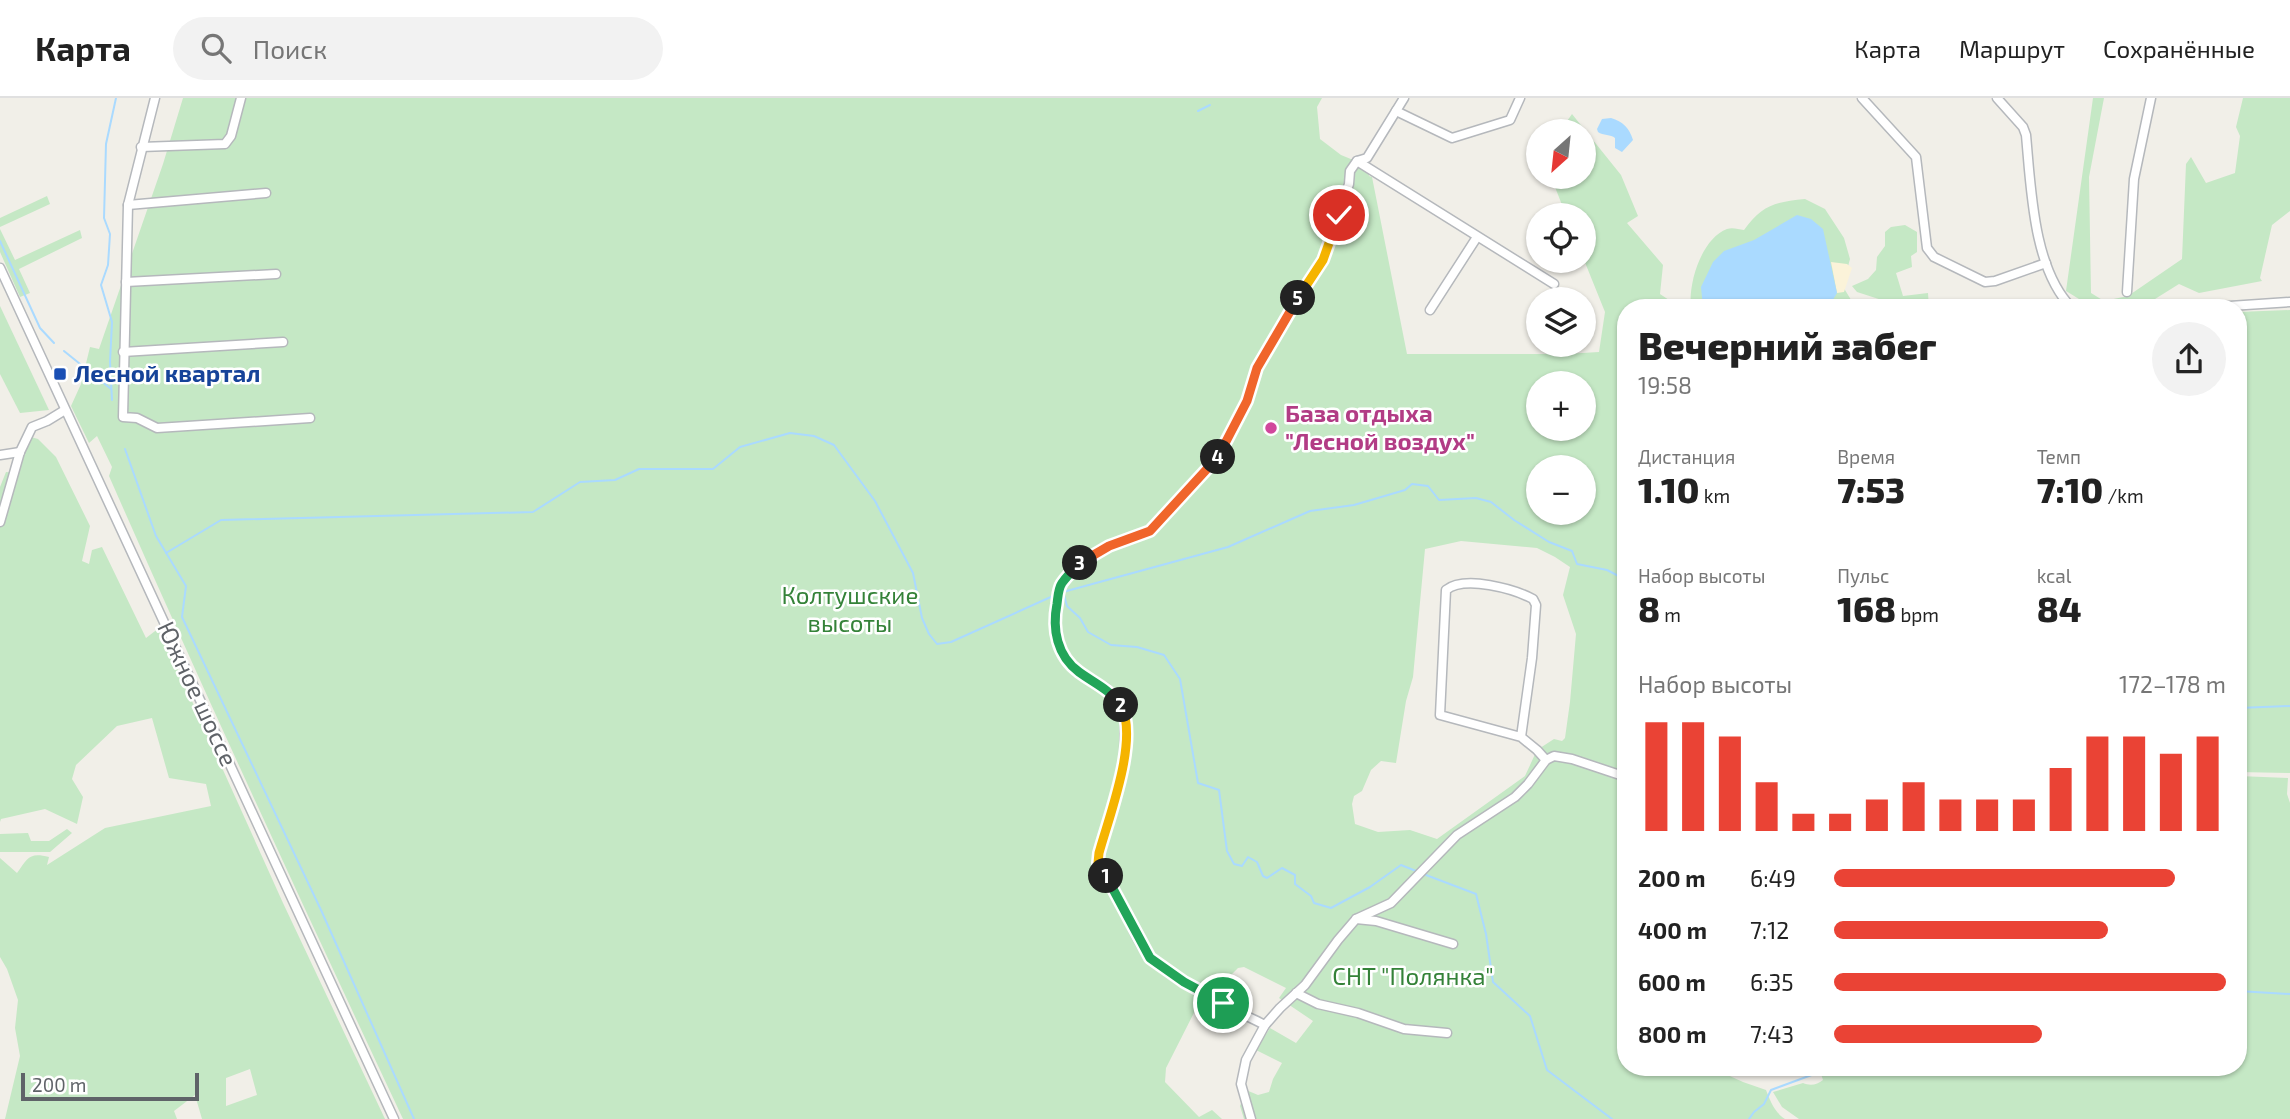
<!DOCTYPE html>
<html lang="ru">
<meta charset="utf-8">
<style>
:root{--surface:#fff;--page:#f2f2f2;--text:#222;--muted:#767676;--line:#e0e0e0;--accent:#ea4335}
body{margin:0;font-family:"Exo 2",sans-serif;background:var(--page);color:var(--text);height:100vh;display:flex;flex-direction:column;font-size:26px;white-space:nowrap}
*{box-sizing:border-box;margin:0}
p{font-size:23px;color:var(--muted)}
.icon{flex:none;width:38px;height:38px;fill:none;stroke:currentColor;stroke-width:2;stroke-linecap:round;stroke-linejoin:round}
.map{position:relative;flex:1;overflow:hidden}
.side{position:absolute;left:1617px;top:201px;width:630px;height:777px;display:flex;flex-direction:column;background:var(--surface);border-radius:28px;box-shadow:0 2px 5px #0004}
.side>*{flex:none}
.needle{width:46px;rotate:207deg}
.fabs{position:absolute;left:1526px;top:21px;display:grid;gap:14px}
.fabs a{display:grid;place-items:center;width:70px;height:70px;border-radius:50%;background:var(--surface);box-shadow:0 2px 5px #0004;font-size:35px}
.scale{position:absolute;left:21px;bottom:18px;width:178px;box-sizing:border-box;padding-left:7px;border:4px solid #5f6368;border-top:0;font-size:19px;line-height:24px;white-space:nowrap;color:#5f6368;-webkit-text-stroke:5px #fff;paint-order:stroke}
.pin{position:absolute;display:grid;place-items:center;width:60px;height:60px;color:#fff;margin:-30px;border:4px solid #fff;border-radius:50%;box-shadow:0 2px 7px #0007}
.km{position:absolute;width:35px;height:35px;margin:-18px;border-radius:50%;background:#222;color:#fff;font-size:19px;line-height:35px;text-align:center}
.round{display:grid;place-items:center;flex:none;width:74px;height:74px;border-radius:37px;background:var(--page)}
.summary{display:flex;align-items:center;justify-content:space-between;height:119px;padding:0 21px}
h1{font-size:38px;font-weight:800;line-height:52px}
.stats{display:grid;grid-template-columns:repeat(3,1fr);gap:10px;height:119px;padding:7px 21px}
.stats div{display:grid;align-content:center}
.stats b{font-size:35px;font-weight:800}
.stats small{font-size:19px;font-weight:400}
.stats p{font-size:19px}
.chart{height:196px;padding:14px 21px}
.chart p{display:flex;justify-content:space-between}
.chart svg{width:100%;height:126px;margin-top:7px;stroke:var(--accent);stroke-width:6}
ul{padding:0 21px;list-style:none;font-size:23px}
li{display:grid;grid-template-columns:112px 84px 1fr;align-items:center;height:52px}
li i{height:18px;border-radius:9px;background:var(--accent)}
header{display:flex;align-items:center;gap:42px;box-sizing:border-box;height:98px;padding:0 35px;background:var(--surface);border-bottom:2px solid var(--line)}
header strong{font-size:33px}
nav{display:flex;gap:38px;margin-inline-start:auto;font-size:24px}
.search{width:490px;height:63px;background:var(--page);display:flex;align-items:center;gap:18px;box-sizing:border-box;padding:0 24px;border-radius:38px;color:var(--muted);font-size:26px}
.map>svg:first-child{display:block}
.green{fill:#c5e8c5;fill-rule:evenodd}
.sand{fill:#fbf3d9}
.water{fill:#aadaff}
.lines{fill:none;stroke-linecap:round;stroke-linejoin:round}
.stream{stroke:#aadaff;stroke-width:2}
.minor-casing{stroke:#b5b8bc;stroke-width:11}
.minor{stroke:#fff;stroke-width:8}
.split-1-casing{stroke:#fff;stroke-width:14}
.split-2-casing{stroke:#fff;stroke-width:14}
.split-3-casing{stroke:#fff;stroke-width:14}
.split-4-casing{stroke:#fff;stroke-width:14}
.split-5-casing{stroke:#fff;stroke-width:14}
.split-6-casing{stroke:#fff;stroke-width:14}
.split-1{stroke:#22a559;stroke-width:9}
.split-2{stroke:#f5b400;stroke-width:9}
.split-3{stroke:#22a559;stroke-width:9}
.split-4{stroke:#f0652b;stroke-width:9}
.split-5{stroke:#f0652b;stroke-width:9}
.split-6{stroke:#f5b400;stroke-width:9}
.transit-dot{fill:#1a4fb4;stroke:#fff;stroke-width:2.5}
.hotel-dot{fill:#d1479c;stroke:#fff;stroke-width:2.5}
.labels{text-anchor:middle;stroke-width:5;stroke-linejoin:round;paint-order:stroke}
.transit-label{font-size:24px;font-weight:bold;fill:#164399;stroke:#fff;text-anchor:start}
.hotel-label{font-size:24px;font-weight:bold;fill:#b23c85;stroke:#fff;text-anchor:start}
.park-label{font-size:24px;fill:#348238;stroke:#fff}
.street-label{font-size:24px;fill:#5f6368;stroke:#fff}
</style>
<header>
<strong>Карта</strong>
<div class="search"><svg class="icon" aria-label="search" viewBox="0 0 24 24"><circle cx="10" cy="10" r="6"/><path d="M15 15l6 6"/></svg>Поиск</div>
<nav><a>Карта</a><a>Маршрут</a><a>Сохранённые</a></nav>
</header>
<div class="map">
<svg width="2290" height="1021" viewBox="0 0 2290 1021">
<rect width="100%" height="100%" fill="#f1efe8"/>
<g class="green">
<path d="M 183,0 L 1322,0 L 1317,9 L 1320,41 L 1341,57 L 1363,66 L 1368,72 L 1369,78 L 1372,79 L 1407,256 L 1565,256 L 1599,254 L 1605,214 L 1584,162 L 1584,117 L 1566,117 L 1551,79 L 1584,79 L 1584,33 L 1560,33 L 1572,16 L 1621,77 L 1638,118 L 1627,125 L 1663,167 L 1660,196 L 1681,210 L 1626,210 L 1626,970 L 1712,970 L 1743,984 L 1766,992 C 1770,1002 1774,1014 1785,1021 L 1244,1021 L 1240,1008 L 1246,992 L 1258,997 L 1269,994 L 1273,981 L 1282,965 L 1256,952 L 1270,930 L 1296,945 L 1313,923 L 1279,900 L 1286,890 L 1244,869 L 1238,870 L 1231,877 L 1221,878 L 1211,891 L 1203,897 L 1166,970 L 1165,984 L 1199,1019 L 1212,1012 L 1222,1021 L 403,1021 C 303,808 204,594 109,378 L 112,369 L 97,338 L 89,345 L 71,308 L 81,286 L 90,249 L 99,251 L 163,66 ZM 1538,285 L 1584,285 L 1584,331 L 1538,331 ZM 1538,369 L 1584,369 L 1584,415 L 1538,415 ZM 1461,443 L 1537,450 L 1555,459 L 1570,469 L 1563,497 L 1576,536 L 1570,604 L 1565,640 L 1562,643 L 1554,641 L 1537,652 L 1525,678 L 1437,741 L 1410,732 L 1378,734 L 1355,726 L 1352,706 L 1354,698 L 1362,693 L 1371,672 L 1381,663 L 1396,665 L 1406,603 L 1413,579 L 1425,451 Z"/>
<polygon points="2093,0 2104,0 2089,79 2091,195 2104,203 2128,198 2182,161 2186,66 2191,59 2206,85 2235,75 2240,38 2236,29 2243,0 2290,0 2290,113 2272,127 2260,180 2262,183 2199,195 2179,186 2147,206 2092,209 2066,193"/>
<polygon points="47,98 50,106 0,129 0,120"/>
<path d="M 1805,101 L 1825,111 L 1844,140 L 1850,161 L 1844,183 L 1845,192 L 1856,210 L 1691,210 C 1688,186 1701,141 1727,131 C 1732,129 1738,131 1744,132 C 1762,107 1775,104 1805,101 Z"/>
<polygon points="1905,127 1917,134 1917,154 1911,158 1912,169 1896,175 1903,198 1928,195 1929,210 1901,210 1888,204 1857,194 1852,188 1868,181 1876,172 1877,159 1885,148 1885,134 1891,129"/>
<polygon points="0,131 15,162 80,132 82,140 19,171 30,195 20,199 0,154"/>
<polygon points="0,208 49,312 20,315 0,276"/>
<polygon points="2290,212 2290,675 2238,674 2238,214"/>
<path d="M 31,339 L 38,341 L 56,359 L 90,428 L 82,463 L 89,466 L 92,452 L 102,449 L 146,540 L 159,530 L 283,805 L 385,1021 L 202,1021 L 195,997 L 174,1013 L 177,1021 L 5,1021 L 20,958 L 15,930 L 18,902 L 7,871 L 0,859 L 0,760 L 17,775 C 28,760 29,754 49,759 L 47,767 L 105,730 L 211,708 L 206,686 L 169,680 L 152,620 L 117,628 L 76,667 L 72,681 L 83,699 L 77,726 L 45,711 L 1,721 L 0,724 L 0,389 L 6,374 L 18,375 ZM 250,971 L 257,997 L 226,1008 L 226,980 Z"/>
<path d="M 2238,678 L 2288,680 L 2287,696 L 2290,705 L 2290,1021 L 1799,1021 L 1782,1009 L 1773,994 L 1803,985 C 1810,988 1817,987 1823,982 L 1819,970 L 2238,970 Z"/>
<polygon points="67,731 72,735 50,754 0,754 0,736 28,735 31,743 49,743"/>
</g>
<polygon class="sand" points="1831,164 1847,166 1852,170 1844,194 1837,195"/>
<g class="water">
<path d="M 1611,20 C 1623,24 1629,29 1633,42 L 1622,54 L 1615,50 L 1615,40 C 1611,36 1603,38 1598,34 L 1597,31 L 1602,21 Z"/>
<polygon points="1797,117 1811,121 1823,131 1837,195 1828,210 1703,210 1701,189 1713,164 1724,153 1754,142"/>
</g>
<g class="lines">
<g class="stream">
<polyline points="1198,13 1210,7"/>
<polyline points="0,143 40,230 54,245"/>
<polyline points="64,253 111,291"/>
<polyline points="112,302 110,264 112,224 101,187 108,167 110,136 104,120 106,46 116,0"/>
<polyline points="125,351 156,438 186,488 182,519 321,812 414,1021"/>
<polyline points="166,455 221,422 533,414 580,384 615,382 639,371 713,371 740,349 790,335 814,338 834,347 875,403 913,475 922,520 929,536 937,546 951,544 1053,498"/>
<polyline points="1063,494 1228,449 1310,413 1354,407 1405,392 1412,386 1428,388 1439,402 1476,400 1491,404 1514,422 1549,444 1572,453 1577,466 1607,472 1626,482"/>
<polyline points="1063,494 1067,508 1080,520 1088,534 1111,547 1137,549 1164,557 1180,581 1198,685 1219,692 1227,753 1234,766 1242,768 1248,759 1257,764 1263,778 1267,780 1282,770 1295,777 1295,786 1311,798 1314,805 1331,810 1370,789 1401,767 1416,773"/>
<polyline points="2238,610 2290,608"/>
<polyline points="1426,777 1476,796 1486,836 1493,884 1530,918 1547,972 1612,1021"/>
<polyline points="2238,893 2290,896"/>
<path d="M 1824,970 L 1824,972 L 1828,973 L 1831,970 C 1835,970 1838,972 1841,972 C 1846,973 1859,971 1866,972 L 1868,970"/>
<polyline points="1749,1021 1754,1014 1764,1006 1771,992 1817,975 1824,970"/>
</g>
<defs>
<g id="minor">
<polyline points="155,0 128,107 123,319 137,320 157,330 310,320"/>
<polyline points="1862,0 1916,59 1927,150 1934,159 1985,184 1995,183 2046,165"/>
<path d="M 1997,0 L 2023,29 L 2026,37 C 2031,90 2033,171 2072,210"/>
<polyline points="1396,13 1452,40 1510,22 1520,0"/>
<polyline points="141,49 225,46 231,38 241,0"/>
<polyline points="1357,63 1554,186"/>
<polyline points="128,107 266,95"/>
<polyline points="0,170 394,1021"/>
<polyline points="126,184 276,176"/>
<polyline points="2127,194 2134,81 2151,0"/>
<polyline points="2200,210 2290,204"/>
<polyline points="1430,212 1477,139"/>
<polyline points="123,254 283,244"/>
<polyline points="0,357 20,354"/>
<polyline points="0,424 20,354 32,329 47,323 65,312"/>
<path d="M 1521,639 L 1440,617 L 1446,492 C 1465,477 1514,491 1533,501 L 1536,507 L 1532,560 L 1521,639 L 1537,652 L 1546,662"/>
<polyline points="1356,821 1376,823 1453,846"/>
<polyline points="1296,895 1318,906 1358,915 1404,931 1447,935"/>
<path d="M 1265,927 C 1233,911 1176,886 1152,861 C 1137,847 1126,813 1116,794 C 1109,780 1098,772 1099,755 L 1124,667 L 1125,614 L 1120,605 L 1106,590 L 1077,574 L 1068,564 L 1058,546 L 1055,525 L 1059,493 L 1062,485 L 1080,465 L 1109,448 L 1150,434 L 1218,360 L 1247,303 L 1257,270 L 1296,202 L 1323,162 L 1349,86 L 1350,73 L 1357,63 L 1367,60 L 1404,0"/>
<polyline points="1251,1021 1241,986 1246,962 1265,927 1280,910 1305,887 1338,842 1356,821 1391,805 1457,737 1515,699 1528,686 1546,662 1554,658 1572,661 1626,679"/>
</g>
</defs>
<use href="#minor" class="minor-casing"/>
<use href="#minor" class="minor"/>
</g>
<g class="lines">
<defs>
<polyline id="split-1" points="1106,778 1150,860 1184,884 1223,905"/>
<path id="split-2" d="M 1106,778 L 1098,765 L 1099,755 C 1109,718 1139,642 1121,607"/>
<path id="split-3" d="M 1080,465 C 1074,471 1067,478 1062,485 C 1058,491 1058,499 1057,506 C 1052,531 1057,558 1079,574 C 1094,585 1109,591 1121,607"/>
<polyline id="split-4" points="1080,465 1109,448 1150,433 1218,359"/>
<polyline id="split-5" points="1218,359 1247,303 1257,270 1298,200"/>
<polyline id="split-6" points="1298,200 1323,162 1339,117"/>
</defs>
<use href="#split-1" class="split-1-casing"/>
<use href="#split-2" class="split-2-casing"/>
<use href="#split-3" class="split-3-casing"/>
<use href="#split-4" class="split-4-casing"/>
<use href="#split-5" class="split-5-casing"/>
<use href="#split-6" class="split-6-casing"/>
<use href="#split-1" class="split-1"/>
<use href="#split-2" class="split-2"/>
<use href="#split-3" class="split-3"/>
<use href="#split-4" class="split-4"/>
<use href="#split-5" class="split-5"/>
<use href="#split-6" class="split-6"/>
</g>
<rect class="transit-dot" x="53" y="269" width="14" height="14" rx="3.5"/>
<circle class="hotel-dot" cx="1271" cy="330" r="7"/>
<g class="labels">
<g class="transit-label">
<text x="74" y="284">Лесной квартал</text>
</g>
<g class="hotel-label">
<text x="1285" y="324">База отдыха<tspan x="1285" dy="28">"Лесной воздух"</tspan></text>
</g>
<g class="park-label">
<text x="850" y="506">Колтушские<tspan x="850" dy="28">высоты</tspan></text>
<text x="1413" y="887">СНТ "Полянка"</text>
</g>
<g class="street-label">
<text transform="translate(197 596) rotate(65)" y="8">Южное шоссе</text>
</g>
</g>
</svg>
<div class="fabs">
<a><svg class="needle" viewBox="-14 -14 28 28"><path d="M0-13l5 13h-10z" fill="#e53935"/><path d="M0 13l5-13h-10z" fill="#767676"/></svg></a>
<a><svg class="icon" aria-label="locate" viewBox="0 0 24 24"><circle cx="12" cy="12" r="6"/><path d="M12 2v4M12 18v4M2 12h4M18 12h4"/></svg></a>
<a><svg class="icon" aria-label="layers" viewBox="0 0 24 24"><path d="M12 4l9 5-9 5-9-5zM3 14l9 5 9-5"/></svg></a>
<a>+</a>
<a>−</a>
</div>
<div class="scale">200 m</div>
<div class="pin" style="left:1223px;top:905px;background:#1e9e55"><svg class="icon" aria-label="arrive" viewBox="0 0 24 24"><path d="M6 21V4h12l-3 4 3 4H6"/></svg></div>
<div class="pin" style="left:1339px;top:117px;background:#d93025"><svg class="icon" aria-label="check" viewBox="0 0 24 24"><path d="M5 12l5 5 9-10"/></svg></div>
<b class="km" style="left:1106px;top:778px">1</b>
<b class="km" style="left:1121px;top:607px">2</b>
<b class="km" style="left:1080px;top:465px">3</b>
<b class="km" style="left:1218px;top:359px">4</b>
<b class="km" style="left:1298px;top:200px">5</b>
<section class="side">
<div class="summary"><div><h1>Вечерний забег</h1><p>19:58</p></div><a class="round"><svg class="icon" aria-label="share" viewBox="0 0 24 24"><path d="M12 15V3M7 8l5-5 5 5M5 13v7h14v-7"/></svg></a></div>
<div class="stats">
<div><p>Дистанция</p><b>1.10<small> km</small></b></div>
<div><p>Время</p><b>7:53</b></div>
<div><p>Темп</p><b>7:10<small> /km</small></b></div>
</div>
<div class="stats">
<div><p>Набор высоты</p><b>8<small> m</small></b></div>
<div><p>Пульс</p><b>168<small> bpm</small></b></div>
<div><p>kcal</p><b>84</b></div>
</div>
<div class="chart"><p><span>Набор высоты</span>172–178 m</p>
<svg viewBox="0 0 160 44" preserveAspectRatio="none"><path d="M5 44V6M15 44V6M25 44V11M35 44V27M45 44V38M55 44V38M65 44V33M75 44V27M85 44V33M95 44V33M105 44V33M115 44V22M125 44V11M135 44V11M145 44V17M155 44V11"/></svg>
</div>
<ul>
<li><b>200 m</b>6:49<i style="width:87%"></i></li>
<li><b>400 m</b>7:12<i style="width:70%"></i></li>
<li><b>600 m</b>6:35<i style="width:100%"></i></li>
<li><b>800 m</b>7:43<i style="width:53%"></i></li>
</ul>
</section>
</div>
